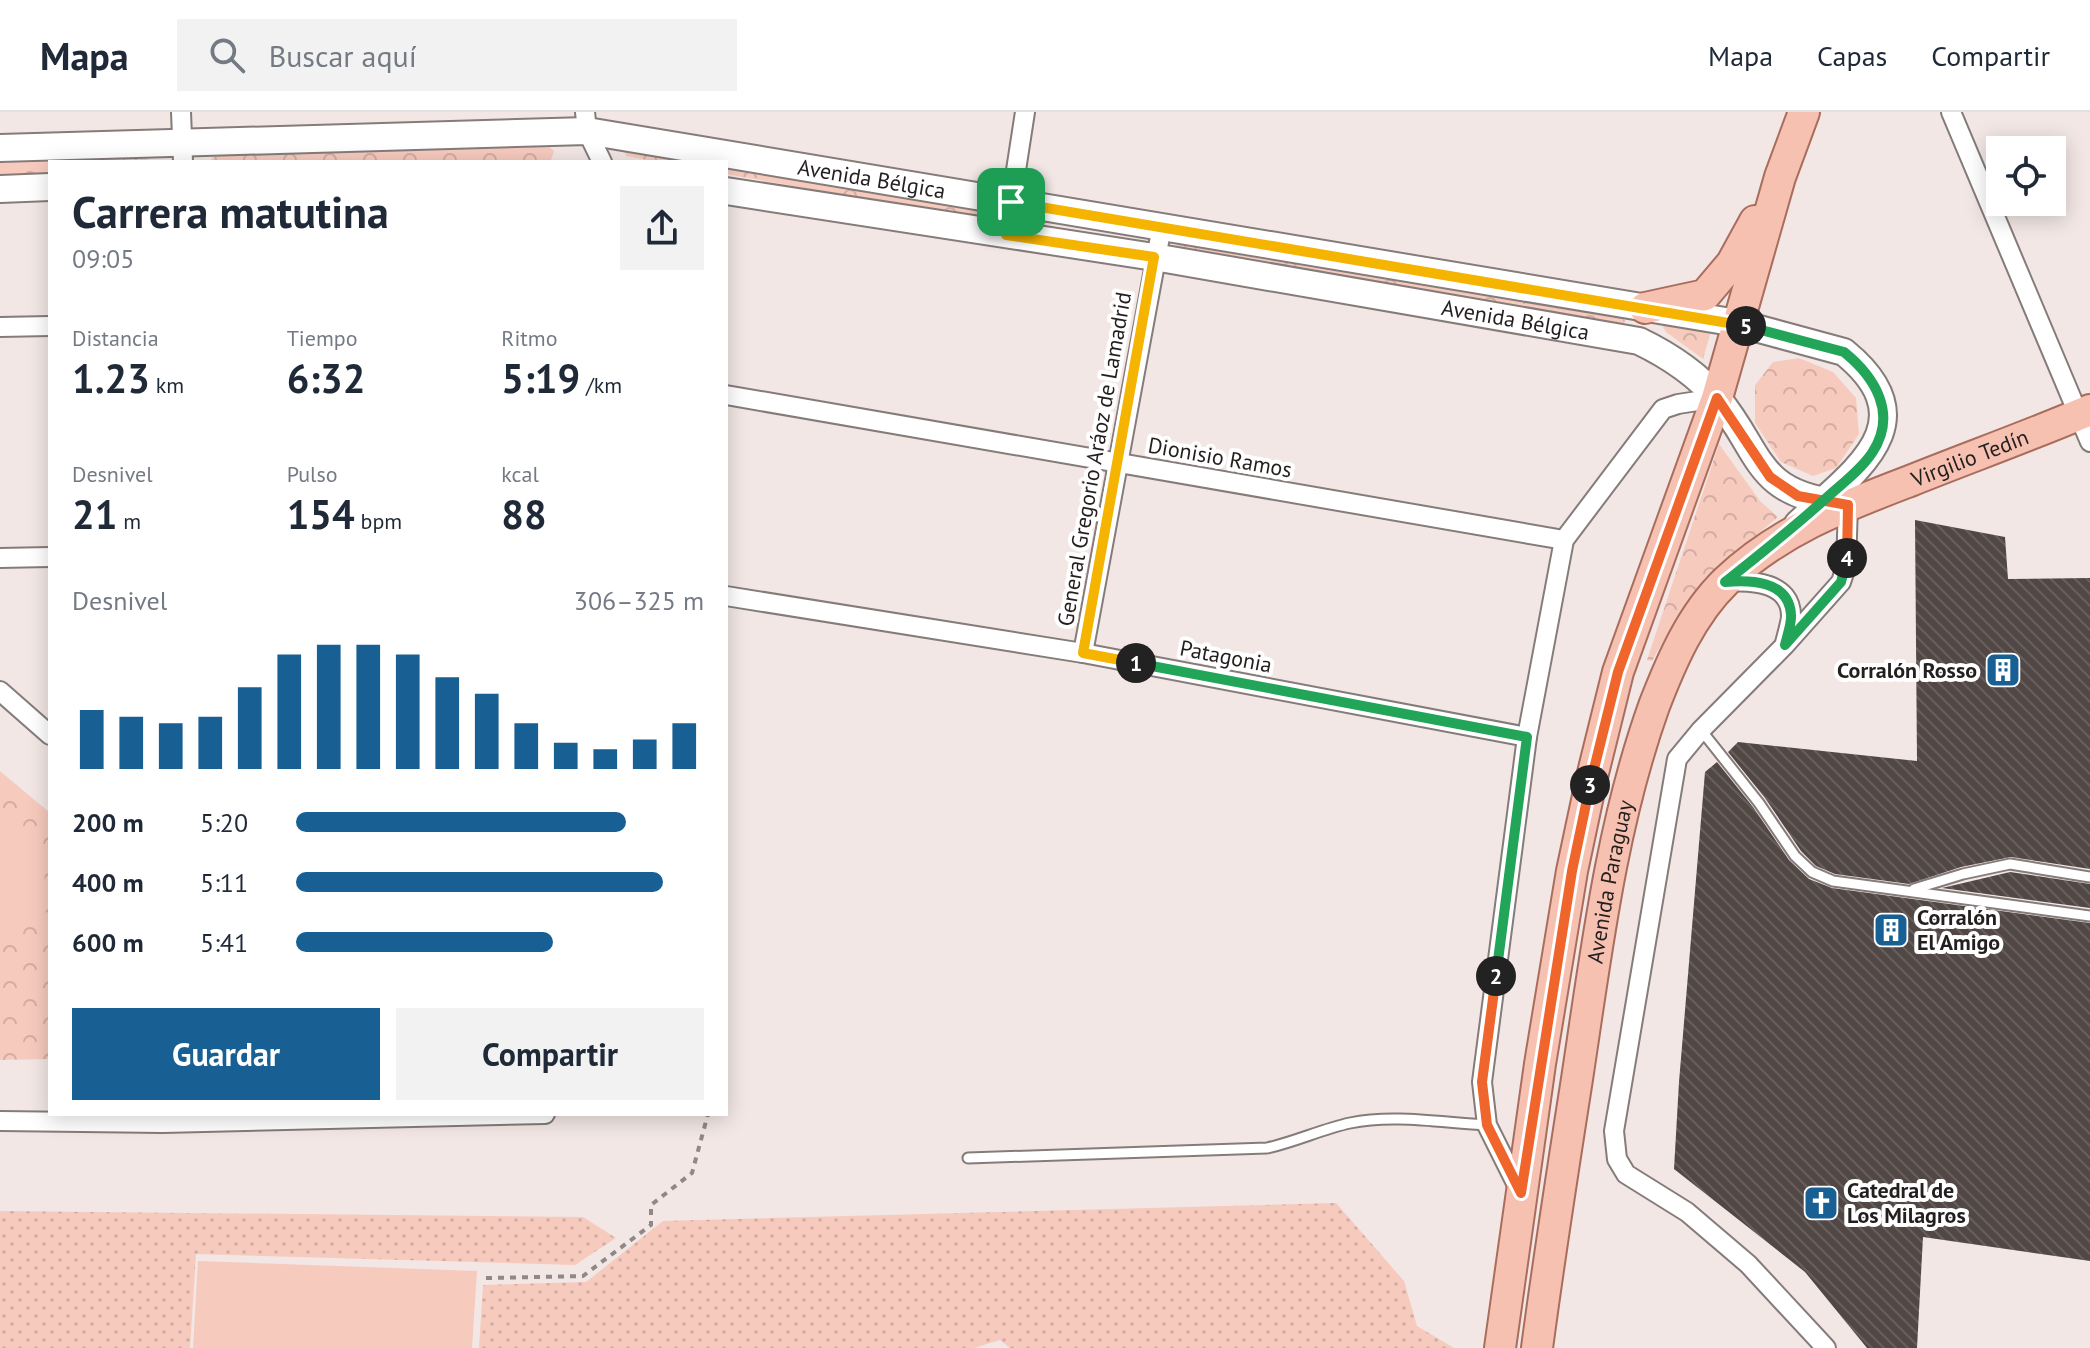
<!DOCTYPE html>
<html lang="es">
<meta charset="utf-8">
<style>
:root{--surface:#fff;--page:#f2f2f3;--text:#1f2937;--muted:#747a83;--line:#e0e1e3;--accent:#186094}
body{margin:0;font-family:"PT Sans",sans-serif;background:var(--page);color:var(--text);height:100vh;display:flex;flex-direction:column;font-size:30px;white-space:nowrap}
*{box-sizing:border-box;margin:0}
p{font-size:26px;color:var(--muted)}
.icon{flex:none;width:44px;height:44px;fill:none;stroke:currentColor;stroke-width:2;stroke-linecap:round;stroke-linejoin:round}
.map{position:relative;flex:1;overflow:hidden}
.side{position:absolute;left:48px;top:48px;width:680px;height:956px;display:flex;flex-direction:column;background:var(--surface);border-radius:0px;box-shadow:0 4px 20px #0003}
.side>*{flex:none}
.tools{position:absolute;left:1986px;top:24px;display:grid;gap:16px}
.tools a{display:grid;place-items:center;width:80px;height:80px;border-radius:0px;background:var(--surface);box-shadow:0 4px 20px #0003;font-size:40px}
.pin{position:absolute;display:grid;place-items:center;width:68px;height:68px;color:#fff;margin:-34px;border-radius:16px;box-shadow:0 4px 12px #0006}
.km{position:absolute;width:40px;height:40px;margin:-20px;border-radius:50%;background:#222;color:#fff;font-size:22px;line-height:40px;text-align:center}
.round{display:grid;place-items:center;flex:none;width:84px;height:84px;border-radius:0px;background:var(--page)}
.summary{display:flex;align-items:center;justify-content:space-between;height:136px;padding:0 24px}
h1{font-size:44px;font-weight:600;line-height:60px}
.stats{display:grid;grid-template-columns:repeat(3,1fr);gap:12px;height:136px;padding:8px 24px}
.stats div{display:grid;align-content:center}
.stats b{font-size:40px;font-weight:600}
.stats small{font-size:22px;font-weight:400}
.stats p{font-size:22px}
.chart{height:224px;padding:16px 24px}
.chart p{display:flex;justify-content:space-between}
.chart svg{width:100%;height:144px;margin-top:8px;stroke:var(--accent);stroke-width:6}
.action{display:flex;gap:16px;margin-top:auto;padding:16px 24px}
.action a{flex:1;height:92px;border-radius:0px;background:var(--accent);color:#fff;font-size:32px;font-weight:600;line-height:92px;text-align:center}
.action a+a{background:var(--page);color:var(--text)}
ul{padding:0 24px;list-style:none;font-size:26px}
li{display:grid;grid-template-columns:128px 96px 1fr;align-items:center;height:60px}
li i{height:20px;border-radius:10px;background:var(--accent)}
header{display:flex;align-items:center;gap:48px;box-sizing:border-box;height:112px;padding:0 40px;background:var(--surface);border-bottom:2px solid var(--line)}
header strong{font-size:38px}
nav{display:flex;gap:44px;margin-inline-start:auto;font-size:28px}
.search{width:560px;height:72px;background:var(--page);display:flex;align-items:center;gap:20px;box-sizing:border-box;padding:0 28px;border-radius:0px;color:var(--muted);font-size:30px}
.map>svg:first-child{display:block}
.grass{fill:url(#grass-dots)}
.park{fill:url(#park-crowns)}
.pitch{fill:#f7cabe}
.building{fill:url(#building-back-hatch)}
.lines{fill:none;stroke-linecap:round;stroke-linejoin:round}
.service-casing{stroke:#857c7a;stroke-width:13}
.minor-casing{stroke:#857c7a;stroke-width:22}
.secondary-casing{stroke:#857c7a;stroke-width:30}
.primary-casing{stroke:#a96d5d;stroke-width:34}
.path{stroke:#908886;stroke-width:4;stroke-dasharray:6 6;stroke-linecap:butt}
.service{stroke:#fff;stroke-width:9}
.minor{stroke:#fff;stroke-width:18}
.secondary{stroke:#fff;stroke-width:26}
.primary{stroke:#f7c1b2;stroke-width:30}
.split-1-casing{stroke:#fff;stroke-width:16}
.split-2-casing{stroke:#fff;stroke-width:16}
.split-3-casing{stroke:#fff;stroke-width:16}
.split-4-casing{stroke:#fff;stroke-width:16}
.split-5-casing{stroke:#fff;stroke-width:16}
.split-6-casing{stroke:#fff;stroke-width:16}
.split-1{stroke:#f5b400;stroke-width:10}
.split-2{stroke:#22a559;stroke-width:10}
.split-3{stroke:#f0652b;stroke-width:10}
.split-4{stroke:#f0652b;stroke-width:10}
.split-5{stroke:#22a559;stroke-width:10}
.split-6{stroke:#f5b400;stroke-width:10}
.labels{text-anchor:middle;stroke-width:8;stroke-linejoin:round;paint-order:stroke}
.street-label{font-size:22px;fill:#231f1e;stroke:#fff}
.poi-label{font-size:22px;font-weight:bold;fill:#231f1e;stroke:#fff;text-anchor:start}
</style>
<header>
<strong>Mapa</strong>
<div class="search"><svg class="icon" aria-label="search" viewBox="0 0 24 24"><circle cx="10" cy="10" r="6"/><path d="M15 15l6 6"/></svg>Buscar aquí</div>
<nav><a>Mapa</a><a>Capas</a><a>Compartir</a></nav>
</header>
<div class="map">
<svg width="2090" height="1236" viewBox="0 0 2090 1236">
<defs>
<pattern id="grass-dots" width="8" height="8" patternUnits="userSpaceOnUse" patternTransform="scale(2)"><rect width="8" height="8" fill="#f7cabe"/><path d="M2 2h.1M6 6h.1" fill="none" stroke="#d3ada3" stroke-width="1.8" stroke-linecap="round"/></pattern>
<pattern id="park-crowns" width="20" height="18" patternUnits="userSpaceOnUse" patternTransform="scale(2)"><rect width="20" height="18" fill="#f7cabe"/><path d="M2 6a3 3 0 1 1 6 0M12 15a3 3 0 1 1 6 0" fill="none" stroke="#d3ada3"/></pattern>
<pattern id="building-back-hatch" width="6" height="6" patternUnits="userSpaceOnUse" patternTransform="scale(2)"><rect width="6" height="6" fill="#514846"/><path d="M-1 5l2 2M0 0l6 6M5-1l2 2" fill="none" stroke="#675f5e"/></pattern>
</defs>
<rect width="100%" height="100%" fill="#f2e7e4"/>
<g class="grass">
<polygon points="1336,1091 1404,1169 1417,1214 1454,1236 1010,1236 1000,1228 974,1236 479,1236 483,1173 586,1170 663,1109"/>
<polygon points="0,1099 583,1105 616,1126 575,1153 196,1142 190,1236 0,1236"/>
</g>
<g class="park">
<polygon points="634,33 974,92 978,95 978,101 969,105 726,62 726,50 658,50 626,44 624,38 626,35"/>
<polygon points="548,34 554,39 551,48 544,49 211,50 212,46 221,43"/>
<polygon points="142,45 148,47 149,50 50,50 50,63 0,64 0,49"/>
<polygon points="1179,129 1621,202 1625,209 1623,213 1177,139 1176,134"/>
<polygon points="1664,210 1711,219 1703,247 1666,220 1661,211"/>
<polygon points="1799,246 1833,260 1856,286 1859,322 1836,356 1813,364 1781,350 1755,311 1755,273 1773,250"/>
<polygon points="1719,332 1760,389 1778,405 1705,466 1675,509 1652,549 1647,548"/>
<polygon points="0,659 50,701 50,947 0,948"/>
</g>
<g class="pitch">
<polygon points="43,716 46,807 0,809 0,718"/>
<polygon points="198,1149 477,1159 472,1236 193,1236"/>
</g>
<g class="building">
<polygon points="1915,408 2005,425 2008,467 2090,466 2090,757 2011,745 1961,755 1909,772 1835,762 1816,754 1801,739 1765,686 1728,640 1738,630 1917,649"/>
<polygon points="1717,650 1753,695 1789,748 1809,767 1832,776 2090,811 2090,1149 1923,1125 1917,1236 1867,1236 1805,1160 1674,1057 1679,970 1705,660"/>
<polygon points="2010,760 2090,772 2090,796 1942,776"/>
</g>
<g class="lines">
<defs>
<g id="service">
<polyline points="1701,618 1759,691 1795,744 1812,760 1833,769 2090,804"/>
<polyline points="1914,777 1963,762 2010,752 2090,765"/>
<path d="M 968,1046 L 1267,1036 C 1295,1030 1322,1017 1350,1011 C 1394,1002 1443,1011 1487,1013"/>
</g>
<g id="minor">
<polyline points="181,0 183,50"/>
<polyline points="585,0 587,19 602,50"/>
<polyline points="1951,0 2090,330"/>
<polyline points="1006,123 1025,0"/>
<polyline points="0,215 50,214"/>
<polyline points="726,283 1564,428"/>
<polyline points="0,446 50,445"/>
<path d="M 1727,470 C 1751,468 1792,470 1791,505 C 1790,513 1787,523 1785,531"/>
<polyline points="726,484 1083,541 1527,625"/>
<polyline points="1083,541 1162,114"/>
<polyline points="0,579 50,623"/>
<polyline points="0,1009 163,1011 545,1002"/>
<polyline points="1520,1079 1487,1013 1482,970 1527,625 1564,428 1663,297 1678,292 1717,286"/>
<polyline points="1826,1236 1748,1152 1687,1100 1626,1062 1617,1047 1614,1019 1677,647 1701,618 1785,533 1841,470 1846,455 1848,393"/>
</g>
<g id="secondary">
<path id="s1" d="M 0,36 L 587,19 L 1737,211 L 1844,240 C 1931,311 1853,360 1798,412"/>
<polyline points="0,77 50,75"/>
<path id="s2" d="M 726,79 L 1154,145 L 1639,229 C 1668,243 1697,262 1718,287 C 1762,341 1755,380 1836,391"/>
</g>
<g id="primary">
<polyline points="1645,196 1705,183 1732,151 1755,109"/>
<polyline points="1500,1236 1540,952 1572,759 1592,665 1618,560 1717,286 1780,65 1804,0"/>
<path id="s3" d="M 1537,1236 C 1549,1146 1563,1056 1577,967 C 1596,842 1611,714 1654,594 C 1671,550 1691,503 1726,469 C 1780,418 1842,395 1910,369 C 1970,345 2031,323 2090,298"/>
</g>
</defs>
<use href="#service" class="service-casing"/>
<use href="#minor" class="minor-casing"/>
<use href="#secondary" class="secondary-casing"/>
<use href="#primary" class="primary-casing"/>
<polyline class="path" points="486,1166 583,1164 651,1113 651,1093 692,1061 708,1002"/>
<use href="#service" class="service"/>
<use href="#minor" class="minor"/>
<use href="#secondary" class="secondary"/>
<use href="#primary" class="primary"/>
</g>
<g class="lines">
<defs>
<polyline id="split-1" points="1011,90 1006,123 1154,145 1083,541 1136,551"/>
<polyline id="split-2" points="1136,551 1527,625 1496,864"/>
<polyline id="split-3" points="1496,864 1482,970 1487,1013 1521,1081 1572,759 1590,673"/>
<polyline id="split-4" points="1590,673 1618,560 1717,286 1770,365 1798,384 1848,393 1847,446"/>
<path id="split-5" d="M 1746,214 L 1844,240 C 1875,265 1898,302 1872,341 C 1860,359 1840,373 1824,388 C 1792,417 1759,443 1725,470 C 1750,468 1788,468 1791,502 C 1792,511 1787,524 1785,533 L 1841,470 L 1847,446"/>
<polyline id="split-6" points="1011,90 1746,214"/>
</defs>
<use href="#split-1" class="split-1-casing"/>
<use href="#split-2" class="split-2-casing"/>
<use href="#split-3" class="split-3-casing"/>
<use href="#split-4" class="split-4-casing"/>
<use href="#split-5" class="split-5-casing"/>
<use href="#split-6" class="split-6-casing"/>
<use href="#split-1" class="split-1"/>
<use href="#split-2" class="split-2"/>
<use href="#split-3" class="split-3"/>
<use href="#split-4" class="split-4"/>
<use href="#split-5" class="split-5"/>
<use href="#split-6" class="split-6"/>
</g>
<defs>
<symbol id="building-square" viewBox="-11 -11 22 22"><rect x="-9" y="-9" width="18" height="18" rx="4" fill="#186094" stroke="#fff"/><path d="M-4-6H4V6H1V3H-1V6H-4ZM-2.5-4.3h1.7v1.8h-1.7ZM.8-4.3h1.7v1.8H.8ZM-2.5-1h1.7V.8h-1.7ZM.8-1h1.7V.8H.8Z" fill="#fff"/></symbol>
<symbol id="church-square" viewBox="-11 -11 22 22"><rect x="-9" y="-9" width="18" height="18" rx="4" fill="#186094" stroke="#fff"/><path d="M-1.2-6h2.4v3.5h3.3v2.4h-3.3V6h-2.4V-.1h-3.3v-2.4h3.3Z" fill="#fff"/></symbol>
</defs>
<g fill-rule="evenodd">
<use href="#building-square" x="1983" y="538" width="40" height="40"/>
<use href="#building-square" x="1871" y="798" width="40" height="40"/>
<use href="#church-square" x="1801" y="1071" width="40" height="40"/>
</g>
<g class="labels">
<g class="street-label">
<text dy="8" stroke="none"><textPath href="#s1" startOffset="876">Avenida Bélgica</textPath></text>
<text dy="8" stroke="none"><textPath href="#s2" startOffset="800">Avenida Bélgica</textPath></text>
<text transform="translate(1220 345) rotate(10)" y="8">Dionisio Ramos</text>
<text dy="8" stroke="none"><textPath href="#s3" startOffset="1074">Virgilio Tedín</textPath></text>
<text transform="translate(1094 347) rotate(-80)" y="8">General Gregorio Aráoz de Lamadrid</text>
<text transform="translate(1226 544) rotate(11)" y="8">Patagonia</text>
<text dy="8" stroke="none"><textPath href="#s3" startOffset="472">Avenida Paraguay</textPath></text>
</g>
<g class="poi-label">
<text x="1977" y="566" text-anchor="end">Corralón Rosso</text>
<text x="1917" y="813">Corralón<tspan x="1917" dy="25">El Amigo</tspan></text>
<text x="1847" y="1086">Catedral de<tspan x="1847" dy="25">Los Milagros</tspan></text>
</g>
</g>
</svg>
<div class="tools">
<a><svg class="icon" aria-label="locate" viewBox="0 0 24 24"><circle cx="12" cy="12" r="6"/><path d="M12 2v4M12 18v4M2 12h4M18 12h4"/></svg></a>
</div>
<div class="pin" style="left:1011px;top:90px;background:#1e9e55"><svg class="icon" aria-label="arrive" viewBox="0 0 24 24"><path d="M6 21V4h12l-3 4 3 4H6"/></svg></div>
<b class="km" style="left:1136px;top:551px">1</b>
<b class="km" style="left:1496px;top:864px">2</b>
<b class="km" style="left:1590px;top:673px">3</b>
<b class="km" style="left:1847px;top:446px">4</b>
<b class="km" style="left:1746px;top:214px">5</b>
<section class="side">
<div class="summary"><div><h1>Carrera matutina</h1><p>09:05</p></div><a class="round"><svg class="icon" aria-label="share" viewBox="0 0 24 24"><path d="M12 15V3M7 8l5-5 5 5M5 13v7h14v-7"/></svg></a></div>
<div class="stats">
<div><p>Distancia</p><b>1.23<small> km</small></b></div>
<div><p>Tiempo</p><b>6:32</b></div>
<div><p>Ritmo</p><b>5:19<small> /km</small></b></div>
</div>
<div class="stats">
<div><p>Desnivel</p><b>21<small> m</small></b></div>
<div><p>Pulso</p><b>154<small> bpm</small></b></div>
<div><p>kcal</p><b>88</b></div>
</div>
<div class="chart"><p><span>Desnivel</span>306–325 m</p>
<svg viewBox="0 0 160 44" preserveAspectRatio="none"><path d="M5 44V26M15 44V28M25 44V30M35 44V28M45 44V19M55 44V9M65 44V6M75 44V6M85 44V9M95 44V16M105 44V21M115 44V30M125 44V36M135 44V38M145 44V35M155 44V30"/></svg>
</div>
<ul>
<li><b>200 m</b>5:20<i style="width:81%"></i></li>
<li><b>400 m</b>5:11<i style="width:90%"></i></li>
<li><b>600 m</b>5:41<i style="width:63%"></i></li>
</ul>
<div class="action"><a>Guardar</a><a>Compartir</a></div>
</section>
</div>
